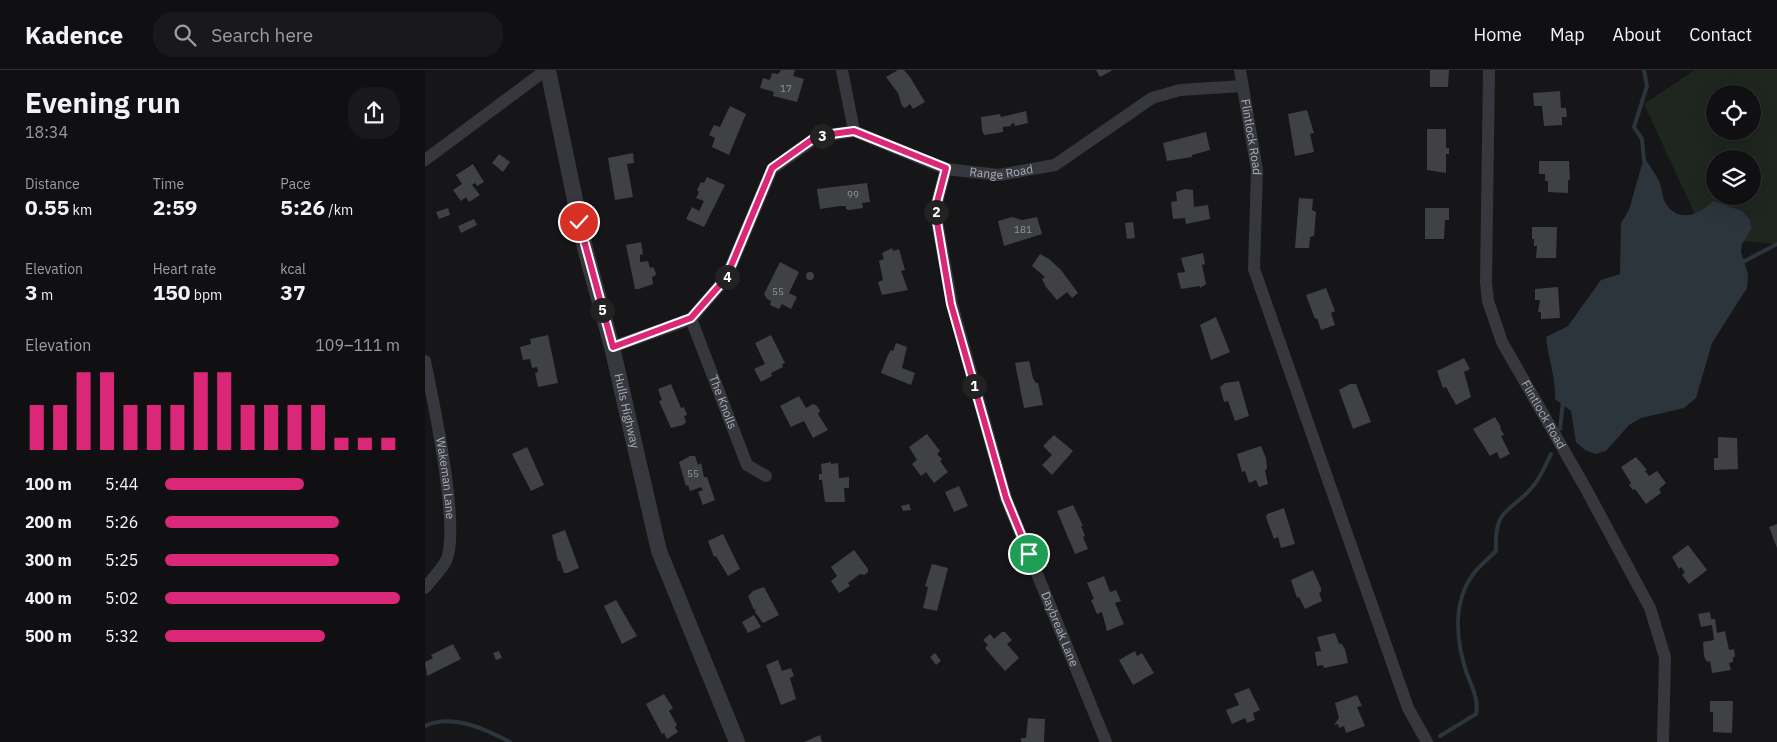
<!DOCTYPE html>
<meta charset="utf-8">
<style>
:root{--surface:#101012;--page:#19191b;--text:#f1f3f6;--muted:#9c9d9f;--line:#303032;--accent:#db2777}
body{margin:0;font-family:"IBM Plex Sans",sans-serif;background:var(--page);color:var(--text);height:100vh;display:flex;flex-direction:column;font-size:19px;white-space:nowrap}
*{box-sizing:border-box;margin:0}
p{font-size:16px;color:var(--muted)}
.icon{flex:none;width:28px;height:28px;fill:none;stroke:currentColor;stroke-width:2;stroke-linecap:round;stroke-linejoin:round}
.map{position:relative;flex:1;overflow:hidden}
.details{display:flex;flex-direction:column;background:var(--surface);width:425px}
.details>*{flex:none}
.fabs{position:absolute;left:1281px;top:15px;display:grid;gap:10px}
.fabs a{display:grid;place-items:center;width:55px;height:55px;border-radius:50%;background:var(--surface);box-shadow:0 5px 20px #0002,0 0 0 1px var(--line);font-size:25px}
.pin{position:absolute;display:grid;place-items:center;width:42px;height:42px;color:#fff;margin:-21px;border:2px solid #fff;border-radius:50%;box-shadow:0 1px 5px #0007}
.km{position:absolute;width:25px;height:25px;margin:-12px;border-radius:50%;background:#222;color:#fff;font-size:14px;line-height:25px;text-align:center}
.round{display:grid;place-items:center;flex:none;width:52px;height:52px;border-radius:20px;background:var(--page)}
.headline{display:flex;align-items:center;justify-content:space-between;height:85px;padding:0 25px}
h1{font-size:28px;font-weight:700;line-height:38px}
.stats{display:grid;grid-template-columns:repeat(3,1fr);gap:8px;height:85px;padding:5px 25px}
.stats div{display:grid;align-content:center}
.stats b{font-size:21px;font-weight:700}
.stats small{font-size:14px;font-weight:400}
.stats p{font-size:14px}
.chart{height:140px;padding:10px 25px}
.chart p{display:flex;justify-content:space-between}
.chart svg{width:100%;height:90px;margin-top:5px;stroke:var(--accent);stroke-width:6}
ul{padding:0 25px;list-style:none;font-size:16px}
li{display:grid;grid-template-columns:80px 60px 1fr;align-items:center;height:38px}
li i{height:12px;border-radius:6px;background:var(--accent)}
header{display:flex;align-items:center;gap:30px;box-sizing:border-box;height:70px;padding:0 25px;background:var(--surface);border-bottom:1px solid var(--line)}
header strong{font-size:24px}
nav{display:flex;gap:28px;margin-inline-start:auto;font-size:18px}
.search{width:350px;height:45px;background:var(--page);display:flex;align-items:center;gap:12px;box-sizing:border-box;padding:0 18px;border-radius:20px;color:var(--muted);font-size:19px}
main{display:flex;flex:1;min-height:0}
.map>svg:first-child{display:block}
.green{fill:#1e261f;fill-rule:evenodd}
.water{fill:#2c353c}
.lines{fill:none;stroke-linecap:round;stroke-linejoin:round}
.stream{stroke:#2c353c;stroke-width:4}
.building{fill:#404145}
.minor{stroke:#37383d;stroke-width:12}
.tertiary{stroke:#37383d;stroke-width:16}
.route-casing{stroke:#fff;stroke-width:10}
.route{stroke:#db2777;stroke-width:6}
.labels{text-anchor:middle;stroke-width:4;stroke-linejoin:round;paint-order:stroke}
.number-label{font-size:10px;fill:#8e929b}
.street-label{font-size:12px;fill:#a8adb8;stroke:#111113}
</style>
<header>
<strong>Kadence</strong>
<div class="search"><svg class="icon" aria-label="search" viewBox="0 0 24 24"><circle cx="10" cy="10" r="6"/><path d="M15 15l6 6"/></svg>Search here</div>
<nav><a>Home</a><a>Map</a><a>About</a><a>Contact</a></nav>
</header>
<main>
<section class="details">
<div class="headline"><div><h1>Evening run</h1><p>18:34</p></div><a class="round"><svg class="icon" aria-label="share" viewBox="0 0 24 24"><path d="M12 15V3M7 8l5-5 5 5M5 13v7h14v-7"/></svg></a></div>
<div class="stats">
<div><p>Distance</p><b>0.55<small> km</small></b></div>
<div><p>Time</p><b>2:59</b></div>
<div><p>Pace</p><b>5:26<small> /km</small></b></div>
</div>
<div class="stats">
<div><p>Elevation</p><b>3<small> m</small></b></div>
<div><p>Heart rate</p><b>150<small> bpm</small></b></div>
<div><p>kcal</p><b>37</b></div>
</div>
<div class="chart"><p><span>Elevation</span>109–111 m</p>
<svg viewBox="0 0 160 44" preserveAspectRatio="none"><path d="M5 44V22M15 44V22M25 44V6M35 44V6M45 44V22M55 44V22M65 44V22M75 44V6M85 44V6M95 44V22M105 44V22M115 44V22M125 44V22M135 44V38M145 44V38M155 44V38"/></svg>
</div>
<ul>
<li><b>100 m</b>5:44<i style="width:59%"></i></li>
<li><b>200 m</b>5:26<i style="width:74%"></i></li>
<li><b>300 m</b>5:25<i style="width:74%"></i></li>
<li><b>400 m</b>5:02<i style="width:100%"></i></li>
<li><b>500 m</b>5:32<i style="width:68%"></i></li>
</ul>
</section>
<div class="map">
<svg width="1352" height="672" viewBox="0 0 1352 672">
<rect width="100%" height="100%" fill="#161618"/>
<path class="green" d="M 1270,0 L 1352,0 L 1352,174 L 1281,168 L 1219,34 ZM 1290,24 L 1328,24 L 1328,61 L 1290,61 ZM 1290,89 L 1328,89 L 1328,126 L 1290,126 Z"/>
<path class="water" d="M 1219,87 C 1224,95 1230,103 1234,111 C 1237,118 1237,127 1241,134 C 1253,153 1275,145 1288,131 L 1317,141 L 1325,150 L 1326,159 L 1317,174 L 1316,182 L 1323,204 L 1322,218 L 1287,273 L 1271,328 L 1259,338 L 1216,348 L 1204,355 L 1181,381 L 1170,384 L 1160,380 L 1151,372 L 1146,341 L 1130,329 C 1131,308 1123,288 1121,267 L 1143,256 L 1176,210 L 1195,204 L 1196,153 L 1204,140 Z"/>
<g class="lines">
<g class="stream">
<polyline points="1219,0 1222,16 1209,57 1217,69 1219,90"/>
<polyline points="1316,193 1352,174"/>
<polyline points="1135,359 1138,331"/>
<path d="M 0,656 C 27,643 60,659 85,672"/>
<path d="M 1015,666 L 1051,644 C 1054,630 1047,617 1042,604 C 1031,571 1027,532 1049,503 C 1055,495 1064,488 1071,481 C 1069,435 1086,444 1109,415 C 1116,406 1121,394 1126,384"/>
</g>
</g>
<g class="building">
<polygon points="356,0 370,0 368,6 379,9 372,32 348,26 349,22 335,18 338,8 345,10 347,3 353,4"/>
<polygon points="473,0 479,0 485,7 500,32 488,39 485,34 480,38 477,36 473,23 461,7"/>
<polygon points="671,0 688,0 675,7"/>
<polygon points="1005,0 1024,0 1023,17 1005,17"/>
<polygon points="1135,21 1136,38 1141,38 1142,47 1137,47 1137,55 1119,56 1117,36 1109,36 1108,23"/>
<polygon points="305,36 321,44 304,85 287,77 290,68 284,65 289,55 295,57"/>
<polygon points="882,40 889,63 885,64 889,82 870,86 863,44"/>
<polygon points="601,41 603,53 590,56 589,53 586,54 586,56 578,57 578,62 559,65 557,60 556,47 575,44 576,47"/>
<polygon points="1002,59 1021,59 1021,78 1024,78 1024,84 1021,84 1021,103 1002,100"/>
<polygon points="781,62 785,80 767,85 767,87 742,91 738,73"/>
<polygon points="208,83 209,93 202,94 208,127 190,130 183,88"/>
<polygon points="74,84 85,92 78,102 67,93"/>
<polygon points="1114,91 1144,91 1145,110 1143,110 1143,123 1123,122 1123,111 1120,111 1120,104 1114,104"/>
<polygon points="48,94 59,112 52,116 50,113 47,115 55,125 44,132 41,127 36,131 28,120 37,114 31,105"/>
<polygon points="282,107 300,115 279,157 261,149 267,137 274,141 279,131 271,128 274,122 272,120 276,112 279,113"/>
<polygon points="442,113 445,132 437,133 438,138 424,140 421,139 421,136 415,136 395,139 392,119"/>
<polygon points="760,119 768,120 769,137 783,135 785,149 761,154 760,148 748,149 746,132 752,131 751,122"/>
<polygon points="874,128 888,129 887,140 891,142 889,166 885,167 884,178 870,178"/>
<polygon points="23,138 25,145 14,149 11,142"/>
<polygon points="1000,138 1024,138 1024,150 1020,150 1019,169 1000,169"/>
<polygon points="587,147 597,150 612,147 617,164 579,176 573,151"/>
<polygon points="49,149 52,155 36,163 33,156"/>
<polygon points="708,152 710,168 702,169 700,153"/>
<polygon points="1107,157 1132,157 1131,188 1111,188 1112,176 1109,176 1109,169 1107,169"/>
<polygon points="216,172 218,184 215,185 215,192 223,191 225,198 228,197 231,203 230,206 227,207 228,214 214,219 210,219 201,175"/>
<polygon points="467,178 468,181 474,179 480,200 476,201 483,220 457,225 453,212 458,210 454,191 459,189 457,183"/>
<polygon points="778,183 780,194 777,195 781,214 775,218 775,216 756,219 752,203 760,202 756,188"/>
<polygon points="615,184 624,189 636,200 653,223 647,228 642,222 632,230 621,217 617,209 620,207 607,196"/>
<polygon points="355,192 374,202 364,223 372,227 366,239 357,234 354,239 345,235 346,231 342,229 339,224"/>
<circle cx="385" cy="206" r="4"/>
<polygon points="1133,217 1135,248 1116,249 1116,242 1113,242 1115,230 1110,230 1110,219"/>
<polygon points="901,218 910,241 906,243 910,255 896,260 892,248 890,249 881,225"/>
<polygon points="791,247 805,282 786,290 775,255"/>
<polygon points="123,265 133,313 113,317 110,303 113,302 112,297 107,298 105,289 98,290 95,277 106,274 105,269"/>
<polygon points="346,265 360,293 357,294 358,297 346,303 347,306 336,312 329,299 340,294 330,273"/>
<polygon points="471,273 482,277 477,298 490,303 486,315 456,303 462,287 466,280 468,281"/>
<polygon points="1039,288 1045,299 1039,302 1046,327 1031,335 1021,317 1018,318 1012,301"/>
<polygon points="604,291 608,308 611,313 613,313 618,335 599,338 590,293"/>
<polygon points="814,311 824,346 810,351 803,331 799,332 795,317 800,313"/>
<polygon points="246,314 256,338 259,337 262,345 259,346 261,352 258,355 246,358 234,331 237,330 233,319"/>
<polygon points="925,314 931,314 946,352 928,359 914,320"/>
<polygon points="374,326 381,338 388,334 392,336 395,341 393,344 403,360 388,368 379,351 366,357 355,336"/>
<polygon points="1070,347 1076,357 1075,358 1079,365 1076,366 1085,384 1075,389 1072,382 1065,386 1048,359"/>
<polygon points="502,364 515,381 512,384 517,389 515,391 523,402 509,413 501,402 496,406 487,394 492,390 484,377"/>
<polygon points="629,365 648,381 627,405 617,395 627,385 618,376"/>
<polygon points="1293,367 1312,368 1313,399 1289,400 1289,388 1293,388"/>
<polygon points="836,376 841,388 842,399 840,400 843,414 834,417 831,410 824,413 820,401 817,402 812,384"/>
<polygon points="102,377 119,415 106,421 87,384"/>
<polygon points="265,386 270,386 273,395 276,393 279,407 282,407 290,430 278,435 273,422 278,420 276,417 265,421 263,415 261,416 254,392"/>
<polygon points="1211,387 1222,400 1220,401 1224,406 1232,401 1241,413 1234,419 1236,423 1221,434 1210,419 1208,420 1204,415 1206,413 1196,397"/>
<polygon points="406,392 406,394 413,393 414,408 424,407 424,418 419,418 420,432 400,432 397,410 394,410 394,404 397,404 396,394"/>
<polygon points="534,416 543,436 529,442 520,422"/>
<polygon points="484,434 486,440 478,441 476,436"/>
<polygon points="648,435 658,456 656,456 660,466 658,467 663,479 650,484 632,441"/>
<polygon points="859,438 870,474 856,478 853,467 849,469 841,447 842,444"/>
<polygon points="1352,454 1352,478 1344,457"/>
<polygon points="140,460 154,498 142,503 139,503 135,491 133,491 127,465"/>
<polygon points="298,464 315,499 303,506 291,486 289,487 283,471"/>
<polygon points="1263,475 1282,500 1264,514 1257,505 1260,502 1256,497 1254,499 1247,487"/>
<polygon points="429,480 443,499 443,502 439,505 435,504 423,513 425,516 414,523 406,511 412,506 406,497"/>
<polygon points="507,494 523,498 512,541 498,538 503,517 500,516"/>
<polygon points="888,500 896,518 896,522 894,523 897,531 880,539 874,527 872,528 866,510"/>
<polygon points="679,506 685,522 691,520 696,531 690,533 699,554 682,561 677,542 672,544 666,530 669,529 662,513"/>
<polygon points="339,517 354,545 338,553 330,542 331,539 329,540 323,526 328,521"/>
<polygon points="191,530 212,566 197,574 179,536"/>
<polygon points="1285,542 1286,549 1290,549 1292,563 1300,561 1304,580 1309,579 1310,587 1308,587 1308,592 1304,593 1306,600 1287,603 1285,591 1282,592 1279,586 1278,572 1289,570 1287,555 1276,557 1273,544"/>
<polygon points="329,545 336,557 323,563 317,552"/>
<polygon points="577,562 580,562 587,570 582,574 594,588 580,601 560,578 563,575 558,570 565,564 569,569"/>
<polygon points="910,563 914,574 916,573 920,579 923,593 899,598 898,595 892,596 890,582 896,581 892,567"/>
<polygon points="28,574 36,589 2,606 0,592 8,588 6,585"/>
<polygon points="74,581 77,588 71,590 68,583"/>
<polygon points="710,581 712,586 717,583 729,603 708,615 694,590"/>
<polygon points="510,583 516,591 511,595 505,587"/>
<polygon points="353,590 357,601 366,598 369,606 365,608 371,629 356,635 341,595"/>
<polygon points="824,618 835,640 828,643 830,650 822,653 820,648 807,654 801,640 814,635 809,624"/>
<polygon points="239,624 248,638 244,641 252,655 250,657 253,662 242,669 239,663 237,664 221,634"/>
<polygon points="932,625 937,636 932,637 940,656 921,663 919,656 914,658 913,654 909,655 914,648 910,633"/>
<polygon points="1285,631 1308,631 1307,663 1288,662 1288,642 1285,642"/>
<polygon points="603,648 620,649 619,672 596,672 596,668 601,668"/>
<polygon points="395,665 397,672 379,672"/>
</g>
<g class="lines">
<g class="minor">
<polyline points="417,0 429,61"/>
<path id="s1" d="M 815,0 L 832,100 L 829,199 L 983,638 L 1002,672"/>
<path id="s2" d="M 1064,0 L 1061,212 L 1063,231 L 1077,272 L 1161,419 L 1225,538 L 1240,587 L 1238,672"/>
<polyline points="0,90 121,0"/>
<path id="s3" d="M 521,99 L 510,140 L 527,234 L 581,428 L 681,672"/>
<path id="s4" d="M 266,249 L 322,395 L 341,406"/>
<path id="s5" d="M 187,277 L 266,249 L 301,208 L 347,99 L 392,67 L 429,61 L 521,99 L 574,105 L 630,95 L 727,28 L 755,20 L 817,16"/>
<path id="s6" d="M 0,291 C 8,330 36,458 21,491 C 16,500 6,510 0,518"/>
</g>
<path class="tertiary" id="s7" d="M 123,0 L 160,178 L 187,277 L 234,481 L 312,672"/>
</g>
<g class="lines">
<defs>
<polyline id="route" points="154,152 188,277 266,248 301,208 347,98 392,66 429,61 521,98 510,140 526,234 581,428 604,484"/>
</defs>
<use href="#route" class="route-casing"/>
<use href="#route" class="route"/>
</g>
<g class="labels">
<g class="number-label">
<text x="361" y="22">17</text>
<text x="428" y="128">99</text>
<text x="598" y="163">181</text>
<text x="353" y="225">55</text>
<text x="268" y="407">55</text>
</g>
<g class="street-label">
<text dy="4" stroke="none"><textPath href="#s1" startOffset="68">Flintlock Road</textPath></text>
<text dy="4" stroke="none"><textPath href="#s5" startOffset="504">Range Road</textPath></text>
<text dy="4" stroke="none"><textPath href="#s4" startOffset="89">The Knolls</textPath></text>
<text dy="4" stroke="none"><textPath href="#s7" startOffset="350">Hulls Highway</textPath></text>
<text dy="4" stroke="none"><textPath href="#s2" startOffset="358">Flintlock Road</textPath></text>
<text dy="4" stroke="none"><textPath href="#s6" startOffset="119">Wakeman Lane</textPath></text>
<text dy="4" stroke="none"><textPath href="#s3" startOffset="481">Daybreak Lane</textPath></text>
</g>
</g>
</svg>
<div class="fabs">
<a><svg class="icon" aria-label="locate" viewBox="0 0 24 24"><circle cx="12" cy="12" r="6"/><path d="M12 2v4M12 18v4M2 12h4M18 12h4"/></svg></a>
<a><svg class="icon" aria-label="layers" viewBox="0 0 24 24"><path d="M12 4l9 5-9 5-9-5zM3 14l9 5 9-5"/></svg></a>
</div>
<div class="pin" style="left:604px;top:484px;background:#1e9e55"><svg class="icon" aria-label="arrive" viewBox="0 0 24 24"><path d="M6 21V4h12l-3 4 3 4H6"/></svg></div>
<div class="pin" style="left:154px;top:152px;background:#d93025"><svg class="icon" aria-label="check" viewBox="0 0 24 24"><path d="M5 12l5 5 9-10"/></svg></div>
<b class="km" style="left:549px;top:316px">1</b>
<b class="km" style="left:511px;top:142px">2</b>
<b class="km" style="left:397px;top:66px">3</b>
<b class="km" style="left:302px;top:207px">4</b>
<b class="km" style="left:177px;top:240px">5</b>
</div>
</main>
